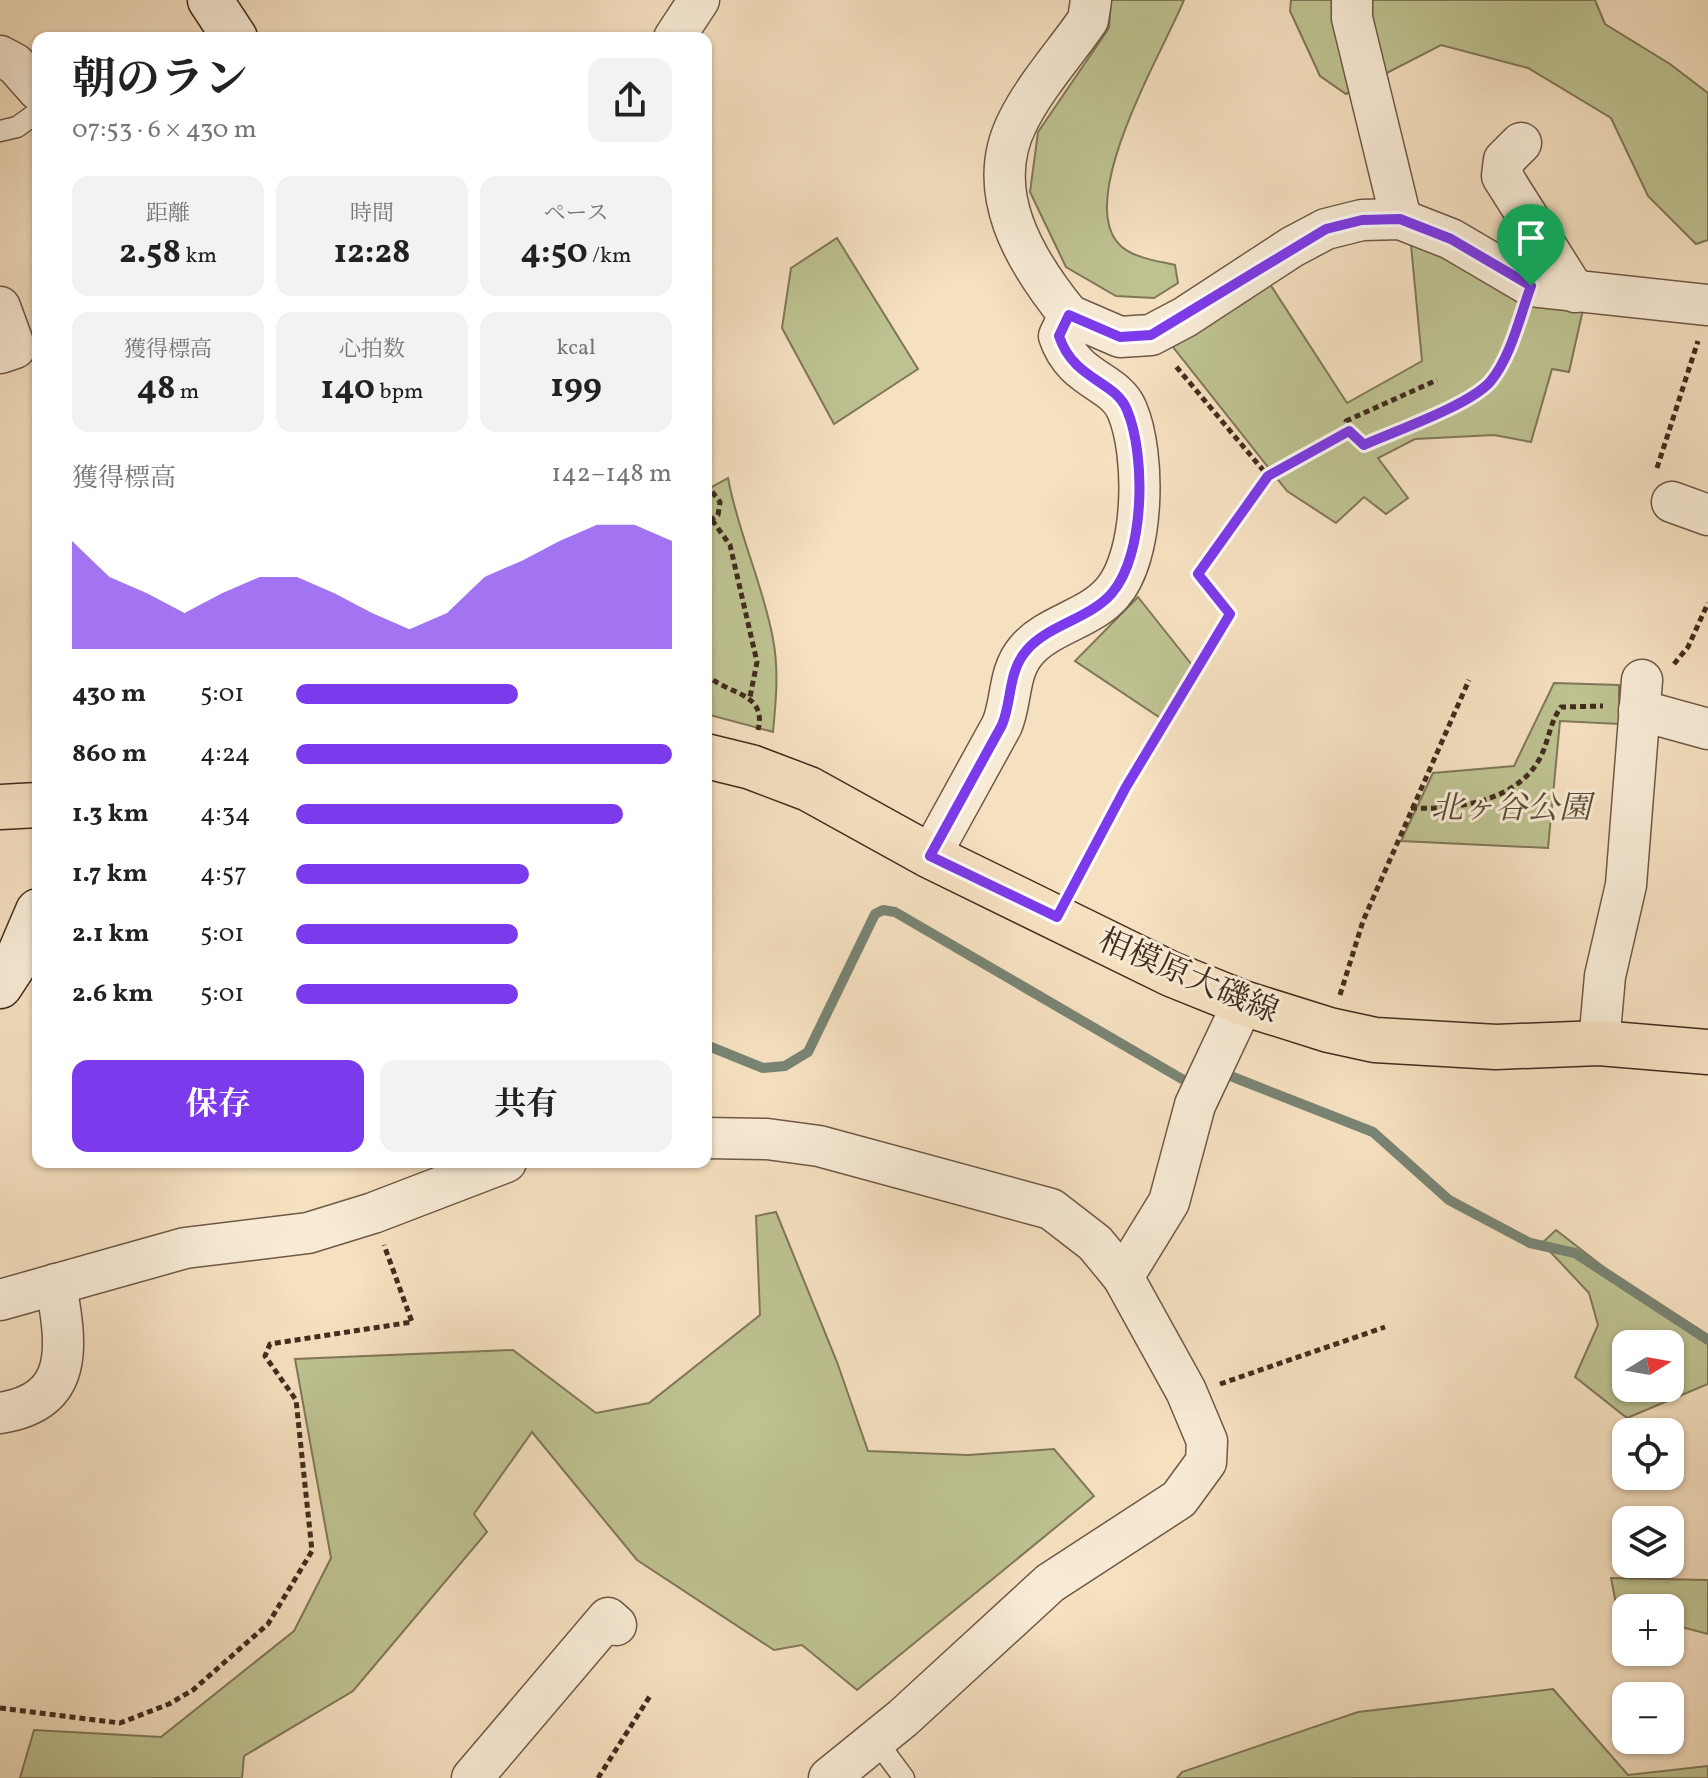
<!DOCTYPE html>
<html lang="ja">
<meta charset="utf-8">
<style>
:root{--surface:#fff;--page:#f2f2f2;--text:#222;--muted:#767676;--accent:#7c3aed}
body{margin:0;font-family:Vollkorn,"Noto Serif JP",serif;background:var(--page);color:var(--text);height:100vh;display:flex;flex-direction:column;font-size:30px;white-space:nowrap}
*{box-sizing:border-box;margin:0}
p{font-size:26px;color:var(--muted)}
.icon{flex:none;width:44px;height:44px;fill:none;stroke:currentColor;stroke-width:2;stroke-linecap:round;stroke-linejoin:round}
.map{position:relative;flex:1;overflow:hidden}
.side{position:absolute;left:32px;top:32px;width:680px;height:1136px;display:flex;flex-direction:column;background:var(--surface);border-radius:16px;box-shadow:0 2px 6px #0004}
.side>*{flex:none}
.needle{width:52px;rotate:79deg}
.fabs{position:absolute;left:1612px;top:1330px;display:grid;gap:16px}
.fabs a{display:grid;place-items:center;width:72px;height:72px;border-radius:16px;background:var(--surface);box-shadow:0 2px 6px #0004;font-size:40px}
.pin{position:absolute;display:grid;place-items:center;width:68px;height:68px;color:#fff;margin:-82px -34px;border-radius:50% 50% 50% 0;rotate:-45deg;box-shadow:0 0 8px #0007}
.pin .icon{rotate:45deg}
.round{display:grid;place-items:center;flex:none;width:84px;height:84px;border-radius:16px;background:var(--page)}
.overview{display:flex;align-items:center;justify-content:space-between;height:136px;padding:0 40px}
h1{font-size:44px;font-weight:700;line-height:60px}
.stats{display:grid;grid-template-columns:repeat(3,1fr);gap:12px;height:136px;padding:8px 40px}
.stats div{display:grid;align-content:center;border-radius:16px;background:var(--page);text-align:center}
.stats b{font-size:34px;font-weight:700}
.stats small{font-size:22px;font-weight:400}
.stats p{font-size:22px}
.chart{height:224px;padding:16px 40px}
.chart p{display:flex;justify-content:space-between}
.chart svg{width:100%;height:144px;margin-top:8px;fill:var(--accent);opacity:.7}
.primary-button{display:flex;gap:16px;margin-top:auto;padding:16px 40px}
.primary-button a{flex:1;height:92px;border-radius:16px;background:var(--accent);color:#fff;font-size:32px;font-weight:700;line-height:92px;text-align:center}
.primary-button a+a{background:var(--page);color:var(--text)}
ul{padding:0 40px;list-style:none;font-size:26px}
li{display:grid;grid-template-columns:128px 96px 1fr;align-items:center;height:60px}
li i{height:20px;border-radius:10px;background:var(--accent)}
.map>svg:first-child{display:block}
.green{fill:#bec291;stroke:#807758;stroke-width:2;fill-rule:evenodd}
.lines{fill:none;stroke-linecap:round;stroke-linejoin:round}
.stream{stroke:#798473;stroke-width:10}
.lane-casing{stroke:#6f5946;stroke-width:23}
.street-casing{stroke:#6f5946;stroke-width:43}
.secondary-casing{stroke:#422c1e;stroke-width:47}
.primary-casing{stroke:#422c1e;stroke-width:47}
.path{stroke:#422c1e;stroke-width:5;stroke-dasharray:6 4;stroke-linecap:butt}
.lane{stroke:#f8ebd6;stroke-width:20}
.street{stroke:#f8ebd6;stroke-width:40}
.secondary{stroke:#f8ebd6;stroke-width:44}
.primary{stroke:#f5e0c0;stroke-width:44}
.route-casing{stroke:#fff;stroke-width:16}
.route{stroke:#7c3aed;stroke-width:10}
.labels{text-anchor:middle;stroke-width:6;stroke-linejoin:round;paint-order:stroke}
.park-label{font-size:32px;font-style:italic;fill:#5b4a35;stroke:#f8ebd6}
.street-label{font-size:32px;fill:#422c1e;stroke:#f8ebd6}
</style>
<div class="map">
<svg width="1708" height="1778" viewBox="0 0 1708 1778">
<rect width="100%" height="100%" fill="#f5e0c0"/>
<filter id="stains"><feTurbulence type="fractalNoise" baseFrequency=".0025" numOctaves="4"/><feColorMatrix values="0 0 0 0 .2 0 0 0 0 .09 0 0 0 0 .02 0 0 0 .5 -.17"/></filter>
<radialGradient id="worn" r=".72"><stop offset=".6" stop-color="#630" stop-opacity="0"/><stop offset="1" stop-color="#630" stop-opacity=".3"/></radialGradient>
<g class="green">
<path d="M 1111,0 L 1184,0 C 1164,50 1071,204 1122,247 C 1135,258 1158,261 1175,265 L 1178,283 L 1154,298 L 1116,296 L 1066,267 L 1030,192 L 1038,132 L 1109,28 Z"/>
<polygon points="1291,0 1595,0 1605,24 1670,64 1708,93 1708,240 1696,244 1648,196 1611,118 1528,68 1441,45 1346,94 1320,76 1290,11"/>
<polygon points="837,238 918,369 834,424 782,328 791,268"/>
<polygon points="1425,243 1584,305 1569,372 1552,369 1531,442 1494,435 1415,439 1378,458 1408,498 1386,514 1364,497 1336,523 1287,491 1169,342 1268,281 1347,403 1422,361 1411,245"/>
<path d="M 728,478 C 738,533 763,584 773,639 C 779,670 776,701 773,732 L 706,714 L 706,490 Z"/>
<polygon points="1138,597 1192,665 1162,719 1075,661"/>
<polygon points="1554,683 1619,685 1619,724 1560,721 1548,848 1401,841 1433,773 1514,766"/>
<polygon points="776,1212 837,1362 868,1451 968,1455 1054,1449 1094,1496 857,1690 802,1645 774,1650 637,1560 532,1432 474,1514 487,1532 353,1691 244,1756 242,1778 20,1778 34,1730 161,1737 294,1631 331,1558 295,1359 513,1350 596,1413 649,1403 760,1315 756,1216"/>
<path d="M 1556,1230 L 1610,1272 L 1708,1335 L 1708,1384 L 1627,1418 L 1575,1377 L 1598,1325 L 1589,1293 L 1542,1243 ZM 1670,1344 L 1670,1388 L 1626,1388 L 1626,1344 Z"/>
<polygon points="1611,1578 1708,1580 1708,1634 1670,1624 1670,1608 1617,1609"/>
<polygon points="1553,1689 1628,1775 1708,1766 1708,1778 1177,1778 1182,1772 1358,1712"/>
</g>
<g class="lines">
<g class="stream">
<polyline points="706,1045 763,1068 785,1066 808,1052 875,914 883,910 895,912 1182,1079"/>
<polyline points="37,1060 38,1060"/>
<polyline points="1233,1077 1373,1132 1449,1200 1530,1243 1575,1253 1708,1340"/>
</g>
<defs>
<g id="lane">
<polyline points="0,131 17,127 38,112"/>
<polyline points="875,1739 904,1778"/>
</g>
<g id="street">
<polyline points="1352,0 1352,18 1401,219"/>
<polyline points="674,38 699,0"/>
<polyline points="0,56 15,64 38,90"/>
<polyline points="1521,143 1504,160 1502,176 1575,292"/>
<polyline points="0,307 15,348 0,353"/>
<polyline points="1069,315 1120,337 1151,335 1185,317 1292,247 1326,229 1362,220 1400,219 1451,239 1531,286 1708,305"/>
<polyline points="1672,502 1708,515"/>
<polyline points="1639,710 1708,729"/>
<path d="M 930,856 L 1002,725 C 1012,701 1008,672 1026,651 C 1047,625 1090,619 1112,593 C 1145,556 1146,454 1127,410 C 1115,380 1074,381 1059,336 L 1069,315 C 1025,261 982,191 1018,121 C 1036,85 1066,52 1088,20 L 1091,0"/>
<polyline points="1599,1043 1605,976 1626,885 1642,680"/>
<polyline points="706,1138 767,1139 819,1146 1051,1209 1095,1243 1123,1277"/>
<polyline points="0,1300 185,1248 308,1233 373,1213 506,1162"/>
<path d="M 0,1413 C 77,1401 66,1343 56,1284"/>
<polyline points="472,1778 608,1618 616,1625"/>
<polyline points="829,1778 903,1718 1050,1583 1179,1499 1206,1462 1207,1441 1186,1391 1123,1277 1169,1202 1195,1105 1243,1003"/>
</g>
<g id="secondary">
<polyline points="210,0 235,38"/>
<polyline points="0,986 17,960 38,911"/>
</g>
<g id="primary">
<polyline points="706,756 751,767 809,789 930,856 1171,974 1243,1003 1329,1030 1375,1040 1496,1047 1599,1043 1708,1052"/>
<polyline points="0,807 38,805"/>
</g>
</defs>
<use href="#lane" class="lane-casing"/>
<use href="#street" class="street-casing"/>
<use href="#secondary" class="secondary-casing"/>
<use href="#primary" class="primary-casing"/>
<g class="path">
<polyline points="1349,431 1346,421 1437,380"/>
<polyline points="1657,468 1698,341"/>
<path d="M 1268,476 L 1349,431 L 1364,445 C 1404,428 1453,413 1487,384 C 1505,369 1512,338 1519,317"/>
<polyline points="706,484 720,502 718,515 706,523"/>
<polyline points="712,520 730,545 757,662 750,697"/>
<polyline points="1674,664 1688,647 1708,603"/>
<path d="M 706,673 C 723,695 768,690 758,730"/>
<path d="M 1411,808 C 1455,810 1517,802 1540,758 C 1549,741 1549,724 1561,707 L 1603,706"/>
<polyline points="1074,884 1126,787 1230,614 1198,574 1268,476 1174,364"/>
<polyline points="1340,995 1363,921 1469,680"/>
<polyline points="1220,1384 1385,1327"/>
<polyline points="0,1708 120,1723 169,1704 193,1690 268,1624 312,1551 296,1400 265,1356 270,1344 412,1322 384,1245"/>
<polyline points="598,1778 650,1696"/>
</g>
<use href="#lane" class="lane"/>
<use href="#street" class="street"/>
<use href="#secondary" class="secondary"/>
<use href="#primary" class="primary"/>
</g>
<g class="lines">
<defs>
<path id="route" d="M 1400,219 L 1451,239 L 1531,286 C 1520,316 1511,357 1490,382 C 1468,406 1395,431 1364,445 L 1349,431 L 1268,476 L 1198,574 L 1230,614 L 1126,787 L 1057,917 L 930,856 L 1002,725 C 1012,701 1008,672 1026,651 C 1047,625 1090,619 1112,593 C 1145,555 1146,455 1127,410 C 1115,380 1074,381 1059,336 L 1069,315 L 1120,337 L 1151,335 L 1326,229 L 1362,220 Z"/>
</defs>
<use href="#route" class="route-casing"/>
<use href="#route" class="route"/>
</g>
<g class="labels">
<g class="park-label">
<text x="1511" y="818">北ヶ谷公園</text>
</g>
<g class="street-label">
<text transform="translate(1189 975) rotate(23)" y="11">相模原大磯線</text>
</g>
</g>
<rect width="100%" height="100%" filter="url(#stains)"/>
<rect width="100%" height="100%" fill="url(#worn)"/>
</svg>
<div class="fabs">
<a><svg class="needle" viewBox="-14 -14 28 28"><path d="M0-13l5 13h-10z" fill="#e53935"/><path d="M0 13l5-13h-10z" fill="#767676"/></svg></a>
<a><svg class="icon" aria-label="locate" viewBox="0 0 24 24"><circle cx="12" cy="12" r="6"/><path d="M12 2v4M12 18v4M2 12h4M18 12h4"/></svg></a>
<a><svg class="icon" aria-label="layers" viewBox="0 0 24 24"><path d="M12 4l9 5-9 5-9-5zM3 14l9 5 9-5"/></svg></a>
<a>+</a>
<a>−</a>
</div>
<div class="pin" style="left:1531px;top:286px;background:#1e9e55"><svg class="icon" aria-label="arrive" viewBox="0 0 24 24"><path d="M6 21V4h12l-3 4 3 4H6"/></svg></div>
<section class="side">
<div class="overview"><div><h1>朝のラン</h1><p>07:53 · 6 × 430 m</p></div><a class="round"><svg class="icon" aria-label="share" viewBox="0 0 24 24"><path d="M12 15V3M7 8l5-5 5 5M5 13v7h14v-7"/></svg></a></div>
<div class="stats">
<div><p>距離</p><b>2.58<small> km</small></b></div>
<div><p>時間</p><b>12:28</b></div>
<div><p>ペース</p><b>4:50<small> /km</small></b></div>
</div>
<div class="stats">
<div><p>獲得標高</p><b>48<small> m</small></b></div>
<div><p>心拍数</p><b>140<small> bpm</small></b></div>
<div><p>kcal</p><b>199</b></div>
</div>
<div class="chart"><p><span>獲得標高</span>142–148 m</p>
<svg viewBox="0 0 160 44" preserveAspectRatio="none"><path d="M0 44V11L10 22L20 27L30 33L40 27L50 22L60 22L70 27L80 33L90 38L100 33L110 22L120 17L130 11L140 6L150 6L160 11V44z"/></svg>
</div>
<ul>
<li><b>430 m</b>5:01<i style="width:59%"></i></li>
<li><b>860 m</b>4:24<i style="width:100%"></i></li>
<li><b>1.3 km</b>4:34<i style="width:87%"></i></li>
<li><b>1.7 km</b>4:57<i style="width:62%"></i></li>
<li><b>2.1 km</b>5:01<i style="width:59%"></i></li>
<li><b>2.6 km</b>5:01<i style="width:59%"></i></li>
</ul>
<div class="primary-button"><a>保存</a><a>共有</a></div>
</section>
</div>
